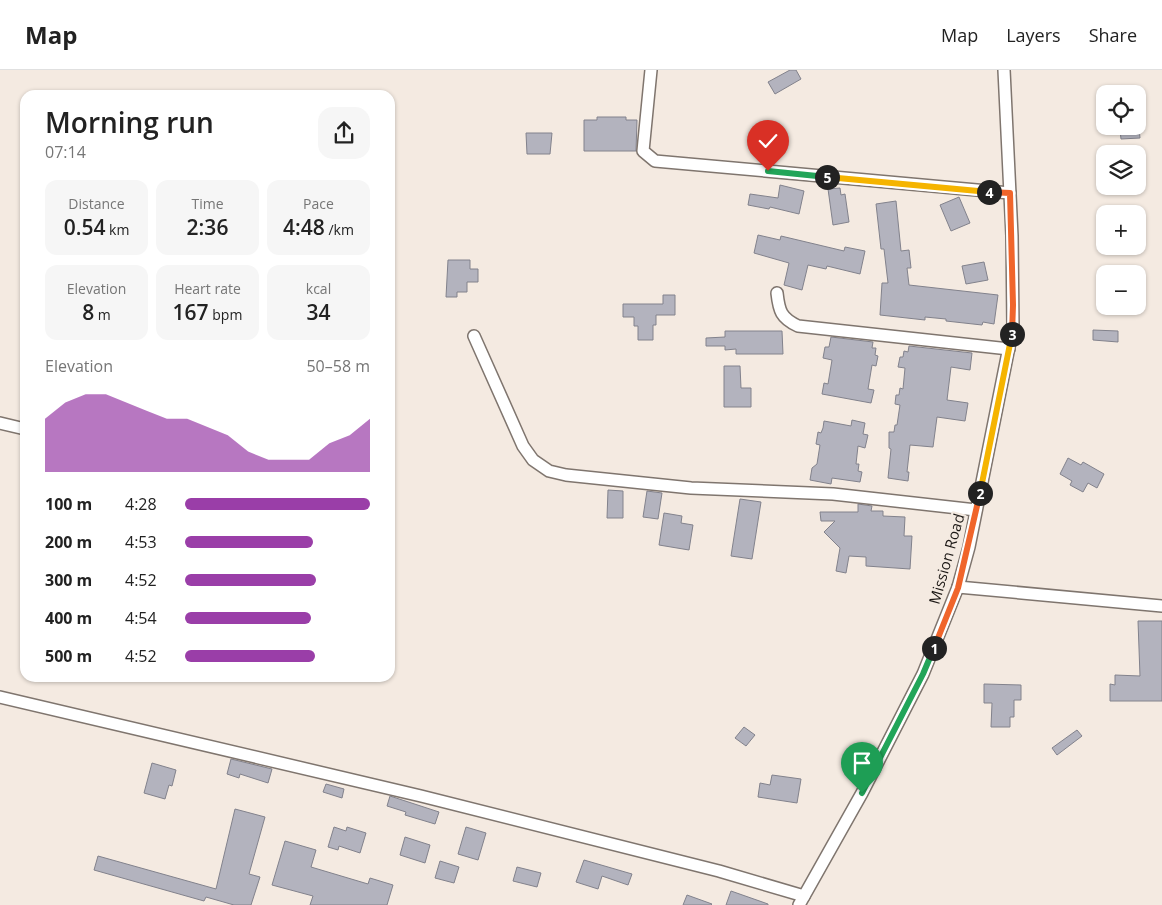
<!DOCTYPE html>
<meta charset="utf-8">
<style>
:root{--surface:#fff;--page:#f6f6f6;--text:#222;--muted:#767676;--line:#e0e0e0;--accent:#9a3ea8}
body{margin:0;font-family:"Open Sans",sans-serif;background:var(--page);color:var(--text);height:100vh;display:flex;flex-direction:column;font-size:19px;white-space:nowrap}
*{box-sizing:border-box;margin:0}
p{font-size:16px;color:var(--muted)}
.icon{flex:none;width:28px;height:28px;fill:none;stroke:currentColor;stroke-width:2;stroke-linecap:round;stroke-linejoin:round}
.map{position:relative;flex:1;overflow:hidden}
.panel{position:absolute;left:20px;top:20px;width:375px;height:592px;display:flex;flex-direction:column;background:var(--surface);border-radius:15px;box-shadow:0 1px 4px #0004}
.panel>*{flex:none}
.controls{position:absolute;left:1096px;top:15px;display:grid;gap:10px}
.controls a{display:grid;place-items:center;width:50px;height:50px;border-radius:10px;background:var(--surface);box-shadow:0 1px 4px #0004;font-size:25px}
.pin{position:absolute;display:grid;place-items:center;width:42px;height:42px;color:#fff;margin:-51px -21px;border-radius:50% 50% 50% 0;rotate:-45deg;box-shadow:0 0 5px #0007}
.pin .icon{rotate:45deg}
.km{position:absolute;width:25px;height:25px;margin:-12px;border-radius:50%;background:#222;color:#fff;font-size:14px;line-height:25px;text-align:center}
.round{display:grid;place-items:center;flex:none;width:52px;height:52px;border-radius:15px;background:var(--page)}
.overview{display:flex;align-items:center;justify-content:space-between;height:85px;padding:0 25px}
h1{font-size:28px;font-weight:600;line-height:38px}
.figures{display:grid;grid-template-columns:repeat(3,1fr);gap:8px;height:85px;padding:5px 25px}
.figures div{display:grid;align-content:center;border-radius:12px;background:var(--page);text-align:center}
.figures b{font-size:21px;font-weight:600}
.figures small{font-size:14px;font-weight:400}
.figures p{font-size:14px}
.chart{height:140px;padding:10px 25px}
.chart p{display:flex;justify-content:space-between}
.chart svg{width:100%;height:90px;margin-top:5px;fill:var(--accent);opacity:.7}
ul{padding:0 25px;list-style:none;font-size:16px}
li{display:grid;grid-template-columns:80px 60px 1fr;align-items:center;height:38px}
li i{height:12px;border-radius:6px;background:var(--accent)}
header{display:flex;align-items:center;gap:30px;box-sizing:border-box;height:70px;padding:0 25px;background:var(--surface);border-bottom:1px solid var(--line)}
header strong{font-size:24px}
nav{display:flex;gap:28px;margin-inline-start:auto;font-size:18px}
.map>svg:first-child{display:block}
.building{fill:#b3b3be;stroke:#82828c}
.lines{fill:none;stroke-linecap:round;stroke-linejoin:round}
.minor-casing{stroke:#7f756e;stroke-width:14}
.minor{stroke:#fff;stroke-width:11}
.split-1-casing{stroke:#fff;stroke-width:10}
.split-2-casing{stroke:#fff;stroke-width:10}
.split-3-casing{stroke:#fff;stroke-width:10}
.split-4-casing{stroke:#fff;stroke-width:10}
.split-5-casing{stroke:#fff;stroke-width:10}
.split-6-casing{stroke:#fff;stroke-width:10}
.split-1{stroke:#22a559;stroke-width:6}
.split-2{stroke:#f0652b;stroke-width:6}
.split-3{stroke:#f5b400;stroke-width:6}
.split-4{stroke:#f0652b;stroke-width:6}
.split-5{stroke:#f5b400;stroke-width:6}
.split-6{stroke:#22a559;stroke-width:6}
.labels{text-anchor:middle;stroke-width:4.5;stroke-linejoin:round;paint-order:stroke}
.street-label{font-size:15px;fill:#1c1815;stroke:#f4eae1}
</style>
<header>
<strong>Map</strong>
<nav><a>Map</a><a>Layers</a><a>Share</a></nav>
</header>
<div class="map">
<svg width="1162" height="835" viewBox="0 0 1162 835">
<rect width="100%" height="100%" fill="#f4eae1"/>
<g class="building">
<polygon points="790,0 796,0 801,9 775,24 768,12"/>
<polygon points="597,47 626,47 626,50 637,50 636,81 584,81 584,50 597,50"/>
<polygon points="1139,58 1140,68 1121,69 1120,60"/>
<polygon points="526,63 552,63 550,84 527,84"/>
<polygon points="780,115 804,121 799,144 770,137 769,139 748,135 750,124 778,128"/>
<polygon points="840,118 841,125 845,124 849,152 833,155 828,119"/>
<polygon points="959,127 970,153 951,161 940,135"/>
<polygon points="896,131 901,181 909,180 911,198 907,198 909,215 998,225 994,254 983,252 982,255 946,251 946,249 925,247 925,250 880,245 882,213 888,213 884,179 881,179 876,134"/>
<polygon points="758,165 780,170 781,166 844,181 845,177 865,181 860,204 827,196 826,199 808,195 802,220 784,215 789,193 754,183"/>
<polygon points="448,190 470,190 470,199 478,199 478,212 467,212 467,222 457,222 457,227 446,227"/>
<polygon points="984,192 988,210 966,214 962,196"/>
<polygon points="663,225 675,225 675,245 656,245 656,255 653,255 653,270 638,270 638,256 634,256 634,247 623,247 623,234 663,234"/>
<polygon points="1093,260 1118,261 1118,272 1093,270"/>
<polygon points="725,261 782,261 783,284 736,284 736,279 725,280 725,276 706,276 706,268 725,267"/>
<polygon points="831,267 873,272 872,278 876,278 875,285 878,286 876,296 872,295 868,319 874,320 871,333 822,324 824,313 828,314 832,290 823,288 825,277 829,277"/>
<polygon points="909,276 972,283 970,300 951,297 947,330 968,333 965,351 937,347 933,377 910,375 907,402 909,402 908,411 888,408 891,379 889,378 889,362 894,362 895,355 897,355 900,335 895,334 896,325 899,325 900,318 903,319 905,298 898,297 900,287 903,287 904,281 908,282"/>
<polygon points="724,296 740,296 741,318 751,318 751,337 724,337"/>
<polygon points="852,350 865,353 863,364 868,365 865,378 858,376 856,394 859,394 858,401 862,402 860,412 832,408 831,414 810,410 812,398 817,394 820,375 816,374 818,362 821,363 823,358 824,351 851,356"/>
<polygon points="1068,388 1081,395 1083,392 1104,404 1097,418 1088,413 1083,422 1070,415 1072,411 1060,404"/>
<polygon points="608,420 623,421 623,448 607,448"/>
<polygon points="647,421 662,423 658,449 643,447"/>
<polygon points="740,429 761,432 752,489 731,486"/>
<polygon points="858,434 872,436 871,441 883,441 883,446 905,447 904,466 912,466 910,499 866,496 866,487 849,486 846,503 836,501 840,478 824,462 835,451 821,451 820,442 858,442"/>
<polygon points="664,443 682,446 681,453 693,455 689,480 659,475"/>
<polygon points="1138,551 1162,551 1162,631 1110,631 1110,614 1115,615 1115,605 1140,606"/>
<polygon points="984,614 1021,615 1021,630 1014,630 1014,647 1010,647 1010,657 991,657 992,633 984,633"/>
<polygon points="744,657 755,665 746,676 735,668"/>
<polygon points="1077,660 1082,666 1057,685 1052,678"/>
<polygon points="231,689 272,699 268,713 240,704 239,708 227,704"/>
<polygon points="152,693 176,700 172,716 169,715 165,729 144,723"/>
<polygon points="772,705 801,709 797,733 758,727 760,713 770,715"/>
<polygon points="326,714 344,719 342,728 323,722"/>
<polygon points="390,726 439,742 435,754 405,745 406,742 387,736"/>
<polygon points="235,739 265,747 249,804 260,807 251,835 234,835 206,827 204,831 94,800 98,786 216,819"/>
<polygon points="334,757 346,761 347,757 366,763 360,783 339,776 338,780 328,777"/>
<polygon points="466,757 486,763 478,790 458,784"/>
<polygon points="405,767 430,775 425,793 400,785"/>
<polygon points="285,771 316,780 311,797 368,814 370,808 393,815 387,835 310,835 313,826 272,815"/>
<polygon points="584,790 632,804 628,815 602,806 598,819 576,812"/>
<polygon points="440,791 459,797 454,813 435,808"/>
<polygon points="517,797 541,803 537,817 513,811"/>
<polygon points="731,821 768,834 768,835 726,835"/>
<polygon points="687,825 712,834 711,835 683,835"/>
</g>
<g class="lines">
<defs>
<g id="minor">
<polyline points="651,0 643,81 655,91 1010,123"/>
<path d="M 777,223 C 779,241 781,248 798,256 L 1009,279"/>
<polyline points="474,266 523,376 533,390 549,401 566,405 691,418 833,424 976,440"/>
<polyline points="0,353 25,359"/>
<polyline points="958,517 1162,536"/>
<polyline points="0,627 421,726 719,801 804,826"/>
<polyline points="799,835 862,723 923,604 958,517 969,477 1013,257 1012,166 1004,0"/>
</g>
</defs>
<use href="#minor" class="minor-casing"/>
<use href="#minor" class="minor"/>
</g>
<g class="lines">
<defs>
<polyline id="split-1" points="862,723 923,604 934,578"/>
<polyline id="split-2" points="934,578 958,518 980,423"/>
<polyline id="split-3" points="980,423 1012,264"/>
<polyline id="split-4" points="989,122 1010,123 1013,235 1012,264"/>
<polyline id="split-5" points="827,107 989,122"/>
<polyline id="split-6" points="768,101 827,107"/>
</defs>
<use href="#split-1" class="split-1-casing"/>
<use href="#split-2" class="split-2-casing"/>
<use href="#split-3" class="split-3-casing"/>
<use href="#split-4" class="split-4-casing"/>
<use href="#split-5" class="split-5-casing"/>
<use href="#split-6" class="split-6-casing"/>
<use href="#split-1" class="split-1"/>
<use href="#split-2" class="split-2"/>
<use href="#split-3" class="split-3"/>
<use href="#split-4" class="split-4"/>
<use href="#split-5" class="split-5"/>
<use href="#split-6" class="split-6"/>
</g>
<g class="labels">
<g class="street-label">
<text transform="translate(947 489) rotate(-74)" y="5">Mission Road</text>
</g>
</g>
</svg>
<div class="controls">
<a><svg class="icon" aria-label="locate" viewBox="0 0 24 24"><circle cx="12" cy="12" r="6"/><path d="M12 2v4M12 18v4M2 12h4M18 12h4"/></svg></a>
<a><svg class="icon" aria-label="layers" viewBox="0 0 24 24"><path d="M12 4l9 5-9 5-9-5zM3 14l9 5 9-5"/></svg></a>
<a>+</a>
<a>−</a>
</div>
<div class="pin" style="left:862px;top:723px;background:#1e9e55"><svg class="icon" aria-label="arrive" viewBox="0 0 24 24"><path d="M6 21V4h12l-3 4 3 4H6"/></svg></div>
<div class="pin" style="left:768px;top:101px;background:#d93025"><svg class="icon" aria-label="check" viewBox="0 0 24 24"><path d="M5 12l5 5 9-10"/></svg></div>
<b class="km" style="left:934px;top:578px">1</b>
<b class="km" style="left:980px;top:423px">2</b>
<b class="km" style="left:1012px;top:264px">3</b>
<b class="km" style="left:989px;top:122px">4</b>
<b class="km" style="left:827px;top:107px">5</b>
<section class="panel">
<div class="overview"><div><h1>Morning run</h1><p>07:14</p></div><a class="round"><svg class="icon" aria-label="share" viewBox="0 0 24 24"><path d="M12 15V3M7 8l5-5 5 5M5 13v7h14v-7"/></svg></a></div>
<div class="figures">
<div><p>Distance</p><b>0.54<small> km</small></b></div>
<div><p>Time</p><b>2:36</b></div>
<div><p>Pace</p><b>4:48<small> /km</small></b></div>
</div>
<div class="figures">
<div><p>Elevation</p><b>8<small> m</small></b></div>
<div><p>Heart rate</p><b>167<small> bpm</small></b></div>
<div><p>kcal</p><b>34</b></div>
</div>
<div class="chart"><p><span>Elevation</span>50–58 m</p>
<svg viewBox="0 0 160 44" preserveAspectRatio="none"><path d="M0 44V18L10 10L20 6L30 6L40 10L50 14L60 18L70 18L80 22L90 26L100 34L110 38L120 38L130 38L140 30L150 26L160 18V44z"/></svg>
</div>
<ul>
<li><b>100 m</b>4:28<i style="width:100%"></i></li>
<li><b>200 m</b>4:53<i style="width:69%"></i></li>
<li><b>300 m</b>4:52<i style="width:71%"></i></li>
<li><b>400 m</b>4:54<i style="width:68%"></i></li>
<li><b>500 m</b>4:52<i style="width:70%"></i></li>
</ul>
</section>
</div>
